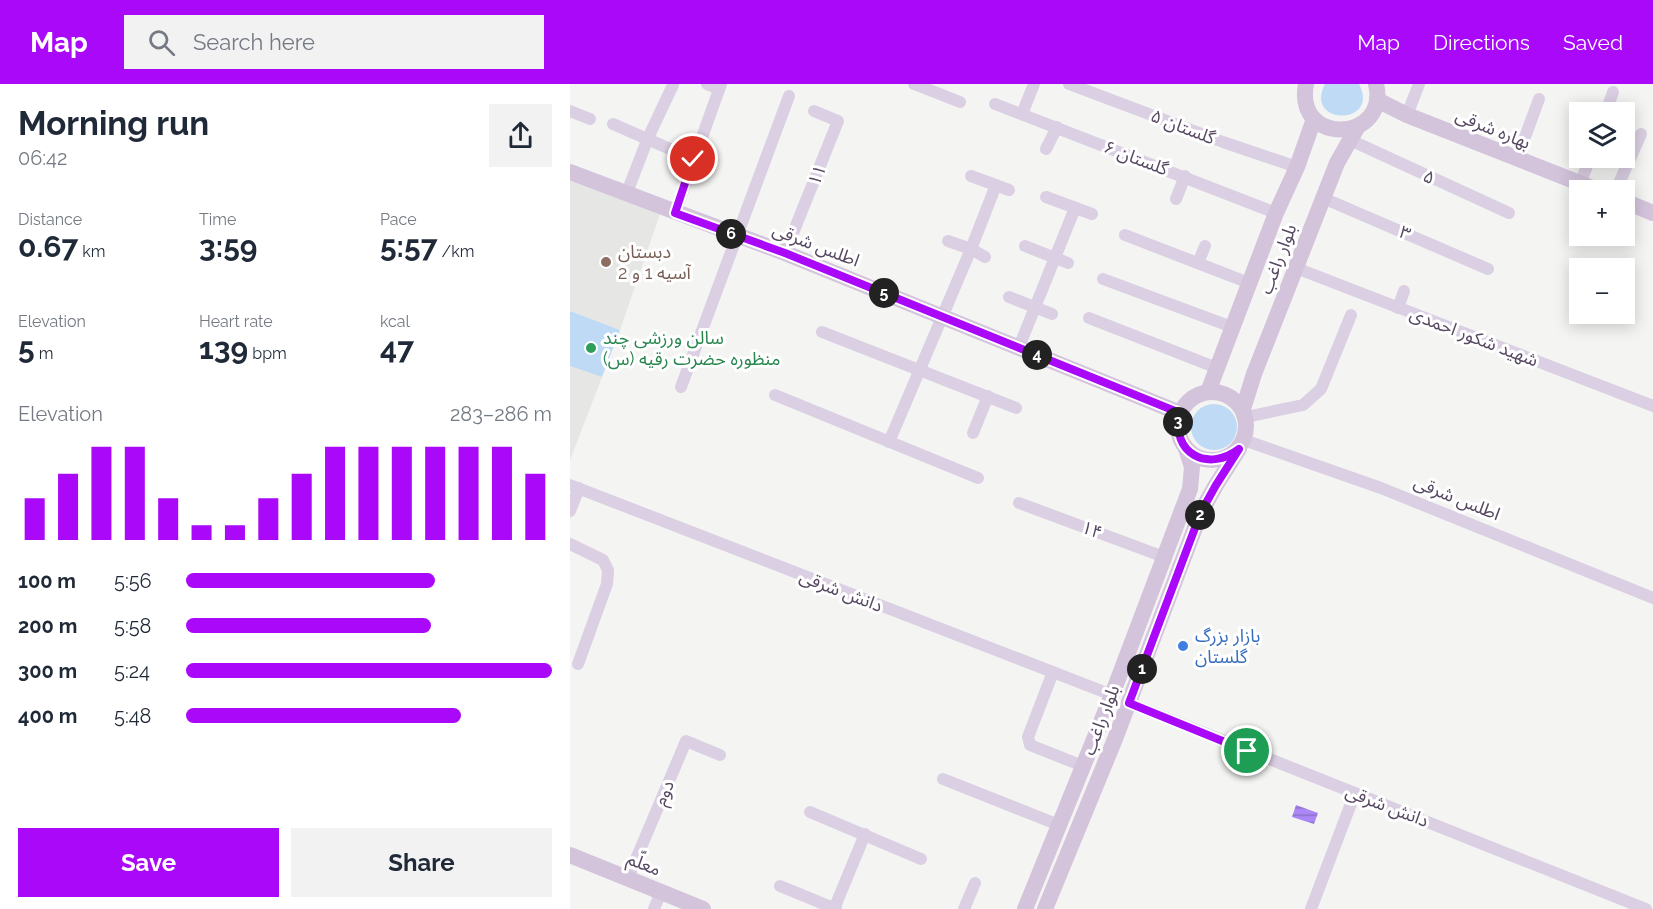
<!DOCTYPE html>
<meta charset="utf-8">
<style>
:root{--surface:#fff;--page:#f2f2f3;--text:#1f2937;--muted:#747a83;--accent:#aa08f9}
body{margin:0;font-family:Raleway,"Noto Sans Arabic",sans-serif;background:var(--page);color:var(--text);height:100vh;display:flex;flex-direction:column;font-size:22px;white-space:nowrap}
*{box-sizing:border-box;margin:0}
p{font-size:20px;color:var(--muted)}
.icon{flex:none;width:33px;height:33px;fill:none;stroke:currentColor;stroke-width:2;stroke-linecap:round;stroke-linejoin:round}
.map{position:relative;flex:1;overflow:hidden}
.drawer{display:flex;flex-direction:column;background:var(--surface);width:570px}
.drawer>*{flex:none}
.controls{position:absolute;left:999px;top:18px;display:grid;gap:12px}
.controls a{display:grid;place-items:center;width:66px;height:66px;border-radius:0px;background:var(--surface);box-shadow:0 3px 15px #0003;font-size:30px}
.pin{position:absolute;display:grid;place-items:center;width:51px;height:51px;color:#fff;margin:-26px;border:3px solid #fff;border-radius:50%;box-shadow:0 2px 6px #0007}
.km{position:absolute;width:30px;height:30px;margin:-15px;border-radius:50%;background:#222;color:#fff;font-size:16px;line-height:30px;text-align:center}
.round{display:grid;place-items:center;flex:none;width:63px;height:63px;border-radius:0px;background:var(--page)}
.summary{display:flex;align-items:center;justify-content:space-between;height:102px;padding:0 18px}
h1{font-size:33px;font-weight:700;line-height:45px}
.stats{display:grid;grid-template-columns:repeat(3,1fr);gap:9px;height:102px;padding:6px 18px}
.stats div{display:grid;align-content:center}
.stats b{font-size:30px;font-weight:700}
.stats small{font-size:16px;font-weight:400}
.stats p{font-size:16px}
.chart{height:168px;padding:12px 18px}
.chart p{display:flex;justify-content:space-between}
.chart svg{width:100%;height:108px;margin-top:6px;stroke:var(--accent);stroke-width:6}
.primary-button{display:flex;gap:12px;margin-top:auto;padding:12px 18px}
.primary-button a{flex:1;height:69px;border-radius:0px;background:var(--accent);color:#fff;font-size:24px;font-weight:700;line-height:69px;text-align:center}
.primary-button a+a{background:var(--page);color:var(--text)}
ul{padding:0 18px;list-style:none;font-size:20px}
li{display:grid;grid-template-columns:96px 72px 1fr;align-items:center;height:45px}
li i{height:15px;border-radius:8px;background:var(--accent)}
header{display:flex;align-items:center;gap:36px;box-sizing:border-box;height:84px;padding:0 30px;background:var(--accent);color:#fff}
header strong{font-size:28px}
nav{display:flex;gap:33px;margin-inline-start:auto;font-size:21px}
.search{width:420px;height:54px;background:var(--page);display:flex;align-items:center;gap:15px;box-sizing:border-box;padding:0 21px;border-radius:0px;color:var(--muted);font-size:22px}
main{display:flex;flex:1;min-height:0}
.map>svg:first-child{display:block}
.education{fill:#e6e6e4}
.grass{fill:#bedaf5}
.water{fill:url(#water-rules)}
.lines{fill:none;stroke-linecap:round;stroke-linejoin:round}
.street{stroke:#dbd0e3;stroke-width:12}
.secondary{stroke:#d3c4dc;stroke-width:16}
.route-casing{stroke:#fff;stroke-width:12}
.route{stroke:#aa08f9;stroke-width:8}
.education-dot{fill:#8d6e63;stroke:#fff;stroke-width:2}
.leisure-dot{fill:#2e9e5b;stroke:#fff;stroke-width:2}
.shop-dot{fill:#3f7fe0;stroke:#fff;stroke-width:2}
.labels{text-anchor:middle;stroke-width:6;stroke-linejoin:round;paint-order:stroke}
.street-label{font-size:18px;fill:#574862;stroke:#fff}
.education-label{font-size:18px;fill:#785e54;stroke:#fff;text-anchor:start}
.leisure-label{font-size:18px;fill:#27864d;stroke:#fff;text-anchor:start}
.shop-label{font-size:18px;fill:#366cbe;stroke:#fff;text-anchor:start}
</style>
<header>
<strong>Map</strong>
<div class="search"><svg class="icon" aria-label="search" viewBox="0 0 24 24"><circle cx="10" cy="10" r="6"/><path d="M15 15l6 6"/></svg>Search here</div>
<nav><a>Map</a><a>Directions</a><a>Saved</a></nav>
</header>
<main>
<section class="drawer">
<div class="summary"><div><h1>Morning run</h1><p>06:42</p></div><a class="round"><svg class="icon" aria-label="share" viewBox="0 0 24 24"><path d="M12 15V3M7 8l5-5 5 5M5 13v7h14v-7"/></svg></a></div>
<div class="stats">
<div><p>Distance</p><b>0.67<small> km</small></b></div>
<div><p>Time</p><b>3:59</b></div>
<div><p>Pace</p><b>5:57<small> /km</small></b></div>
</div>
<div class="stats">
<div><p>Elevation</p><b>5<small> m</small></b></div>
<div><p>Heart rate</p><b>139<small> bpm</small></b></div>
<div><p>kcal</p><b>47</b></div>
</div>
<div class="chart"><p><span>Elevation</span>283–286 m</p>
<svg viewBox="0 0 160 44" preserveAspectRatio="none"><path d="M5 44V27M15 44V17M25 44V6M35 44V6M45 44V27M55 44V38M65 44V38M75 44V27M85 44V17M95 44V6M105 44V6M115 44V6M125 44V6M135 44V6M145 44V6M155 44V17"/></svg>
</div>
<ul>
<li><b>100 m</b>5:56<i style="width:68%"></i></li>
<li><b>200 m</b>5:58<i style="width:67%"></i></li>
<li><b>300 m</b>5:24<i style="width:100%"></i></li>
<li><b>400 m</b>5:48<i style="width:75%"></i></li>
</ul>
<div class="primary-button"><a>Save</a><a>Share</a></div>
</section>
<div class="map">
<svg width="1083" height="825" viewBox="0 0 1083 825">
<defs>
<pattern id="water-rules" width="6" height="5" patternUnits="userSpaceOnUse" patternTransform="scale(1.5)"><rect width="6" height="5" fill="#aa87f5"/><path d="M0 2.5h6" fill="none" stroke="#8d70ca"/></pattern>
</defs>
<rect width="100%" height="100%" fill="#f4f5f2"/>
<g class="education">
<polygon points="0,93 90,130 50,246 0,227"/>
<polygon points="0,282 32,293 0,376"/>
</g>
<g class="grass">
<path d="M 755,0 L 789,0 C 811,42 733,42 755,0 Z"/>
<polygon points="0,227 50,246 32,293 0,282"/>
<circle cx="644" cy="343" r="23"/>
</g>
<polygon class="water" points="726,721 748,729 744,740 722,733"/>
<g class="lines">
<g class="street">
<polyline points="137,0 149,5"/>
<polyline points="344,0 390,18"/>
<polyline points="499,0 653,58 727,83"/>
<polyline points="425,20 706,129"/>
<polyline points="0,27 20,35"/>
<polyline points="1036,28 1043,8"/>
<polyline points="452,30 464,0"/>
<polyline points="837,31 849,0"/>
<polyline points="43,40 123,75"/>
<polyline points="780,56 939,129"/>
<polyline points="476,65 487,43"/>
<polyline points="947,75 969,15"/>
<polyline points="401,92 439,106"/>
<polyline points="1010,100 1020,74"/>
<polyline points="1046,106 1071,50"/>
<polyline points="56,111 78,54 103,1"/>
<polyline points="476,113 522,130"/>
<polyline points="753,114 918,185"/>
<polyline points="606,115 615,92"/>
<polyline points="105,129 151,0"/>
<polyline points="555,151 679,199"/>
<polyline points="378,157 401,165 415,173"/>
<polyline points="455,162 498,179"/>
<polyline points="215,169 268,37 244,27"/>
<polyline points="628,179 635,162"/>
<polyline points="726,184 1083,322"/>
<polyline points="533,195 662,243"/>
<polyline points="439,213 482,230"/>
<polyline points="828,224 834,207"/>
<polyline points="519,234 647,284"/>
<polyline points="252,248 446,324"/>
<polyline points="449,263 505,124"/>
<polyline points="111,303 219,12"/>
<polyline points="205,311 408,394"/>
<polyline points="676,333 733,321 751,305 781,231"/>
<polyline points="403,349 418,312"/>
<polyline points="674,356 811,404 1083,514"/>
<polyline points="319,358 401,165 426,101"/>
<polyline points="0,401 542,611"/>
<polyline points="449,419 594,473"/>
<polyline points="0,427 9,404"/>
<polyline points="0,460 33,476 38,486 37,500 8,580"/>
<polyline points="483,588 458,653 460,661 513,682"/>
<polyline points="559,619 1076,825"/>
<polyline points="373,695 489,741"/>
<polyline points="240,728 351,775"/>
<polyline points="58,794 116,657 150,671"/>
<polyline points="210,802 266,825"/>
<polyline points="84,825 91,808"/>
<polyline points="264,825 295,750"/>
<polyline points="394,825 405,799"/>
<polyline points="741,825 785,709"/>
</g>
<g class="secondary">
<path d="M 736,0 C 724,63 820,58 806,0"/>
<polyline points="807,16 837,31 1027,106"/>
<polyline points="0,88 215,169 610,329"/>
<polyline points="1054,117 1083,129"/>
<circle cx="642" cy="342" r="34"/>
<polyline points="638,308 706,129 727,83 744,35"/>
<polyline points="673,325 684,290 767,79 788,42"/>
<polyline points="0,771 133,825"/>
<polyline points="455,825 542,611 620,405 622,383 616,365"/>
<polyline points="475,825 545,655 631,428 646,401 669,365"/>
</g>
</g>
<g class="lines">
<defs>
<path id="route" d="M 123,75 L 105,129 L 215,169 L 610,329 C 600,369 638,389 669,365 L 646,401 L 631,428 L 559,619 L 677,667"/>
</defs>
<use href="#route" class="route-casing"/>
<use href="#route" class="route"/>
</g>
<circle class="education-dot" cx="36" cy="178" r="6"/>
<circle class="leisure-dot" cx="21" cy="264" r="6"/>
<circle class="shop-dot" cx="613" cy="562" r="6"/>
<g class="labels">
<g class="street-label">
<text transform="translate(613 43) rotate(21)" y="6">گلستان ۵</text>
<text transform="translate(923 45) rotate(22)" y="6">بهاره شرقی</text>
<text transform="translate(566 74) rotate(21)" y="6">گلستان ۶</text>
<text transform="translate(247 91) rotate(-68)" y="6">۱۱</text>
<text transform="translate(859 93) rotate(25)" y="6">۵</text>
<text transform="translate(835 149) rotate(23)" y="6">۳</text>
<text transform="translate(246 161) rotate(21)" y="6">اطلس شرقی</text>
<text transform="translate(708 175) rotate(-69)" y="6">بلوار راغب</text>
<text transform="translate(904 253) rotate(21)" y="6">شهید شکور احمدی</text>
<text transform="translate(887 414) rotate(22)" y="6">اطلس شرقی</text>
<text transform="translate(522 446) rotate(21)" y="6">۱۴</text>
<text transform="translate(271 507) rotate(21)" y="6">دانش شرقی</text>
<text transform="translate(531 636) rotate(-69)" y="6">بلوار راغب</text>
<text transform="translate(94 709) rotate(-67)" y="6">دوم</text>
<text transform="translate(817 722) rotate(21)" y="6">دانش شرقی</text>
<text transform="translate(74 780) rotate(22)" y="6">معلّم</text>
</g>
<g class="education-label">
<text x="48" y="174">دبستان<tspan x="48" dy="21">آسیه 1 و 2</tspan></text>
</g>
<g class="leisure-label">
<text x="33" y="260">سالن ورزشی چند<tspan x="33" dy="21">منظوره حضرت رقیه (س)</tspan></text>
</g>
<g class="shop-label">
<text x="625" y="558">بازار بزرگ<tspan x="625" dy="21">گلستان</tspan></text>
</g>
</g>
</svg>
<div class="controls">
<a><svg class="icon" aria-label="layers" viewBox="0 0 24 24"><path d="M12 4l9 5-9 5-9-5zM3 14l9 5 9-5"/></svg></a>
<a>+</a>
<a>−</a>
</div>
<div class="pin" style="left:677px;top:667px;background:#1e9e55"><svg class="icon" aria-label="arrive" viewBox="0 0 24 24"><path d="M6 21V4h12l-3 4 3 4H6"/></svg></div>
<div class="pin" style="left:123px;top:75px;background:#d93025"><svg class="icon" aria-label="check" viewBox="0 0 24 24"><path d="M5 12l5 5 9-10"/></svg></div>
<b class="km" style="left:572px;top:585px">1</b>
<b class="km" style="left:630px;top:431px">2</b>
<b class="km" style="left:608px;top:338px">3</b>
<b class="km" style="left:467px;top:271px">4</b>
<b class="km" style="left:314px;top:209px">5</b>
<b class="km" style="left:161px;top:150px">6</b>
</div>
</main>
